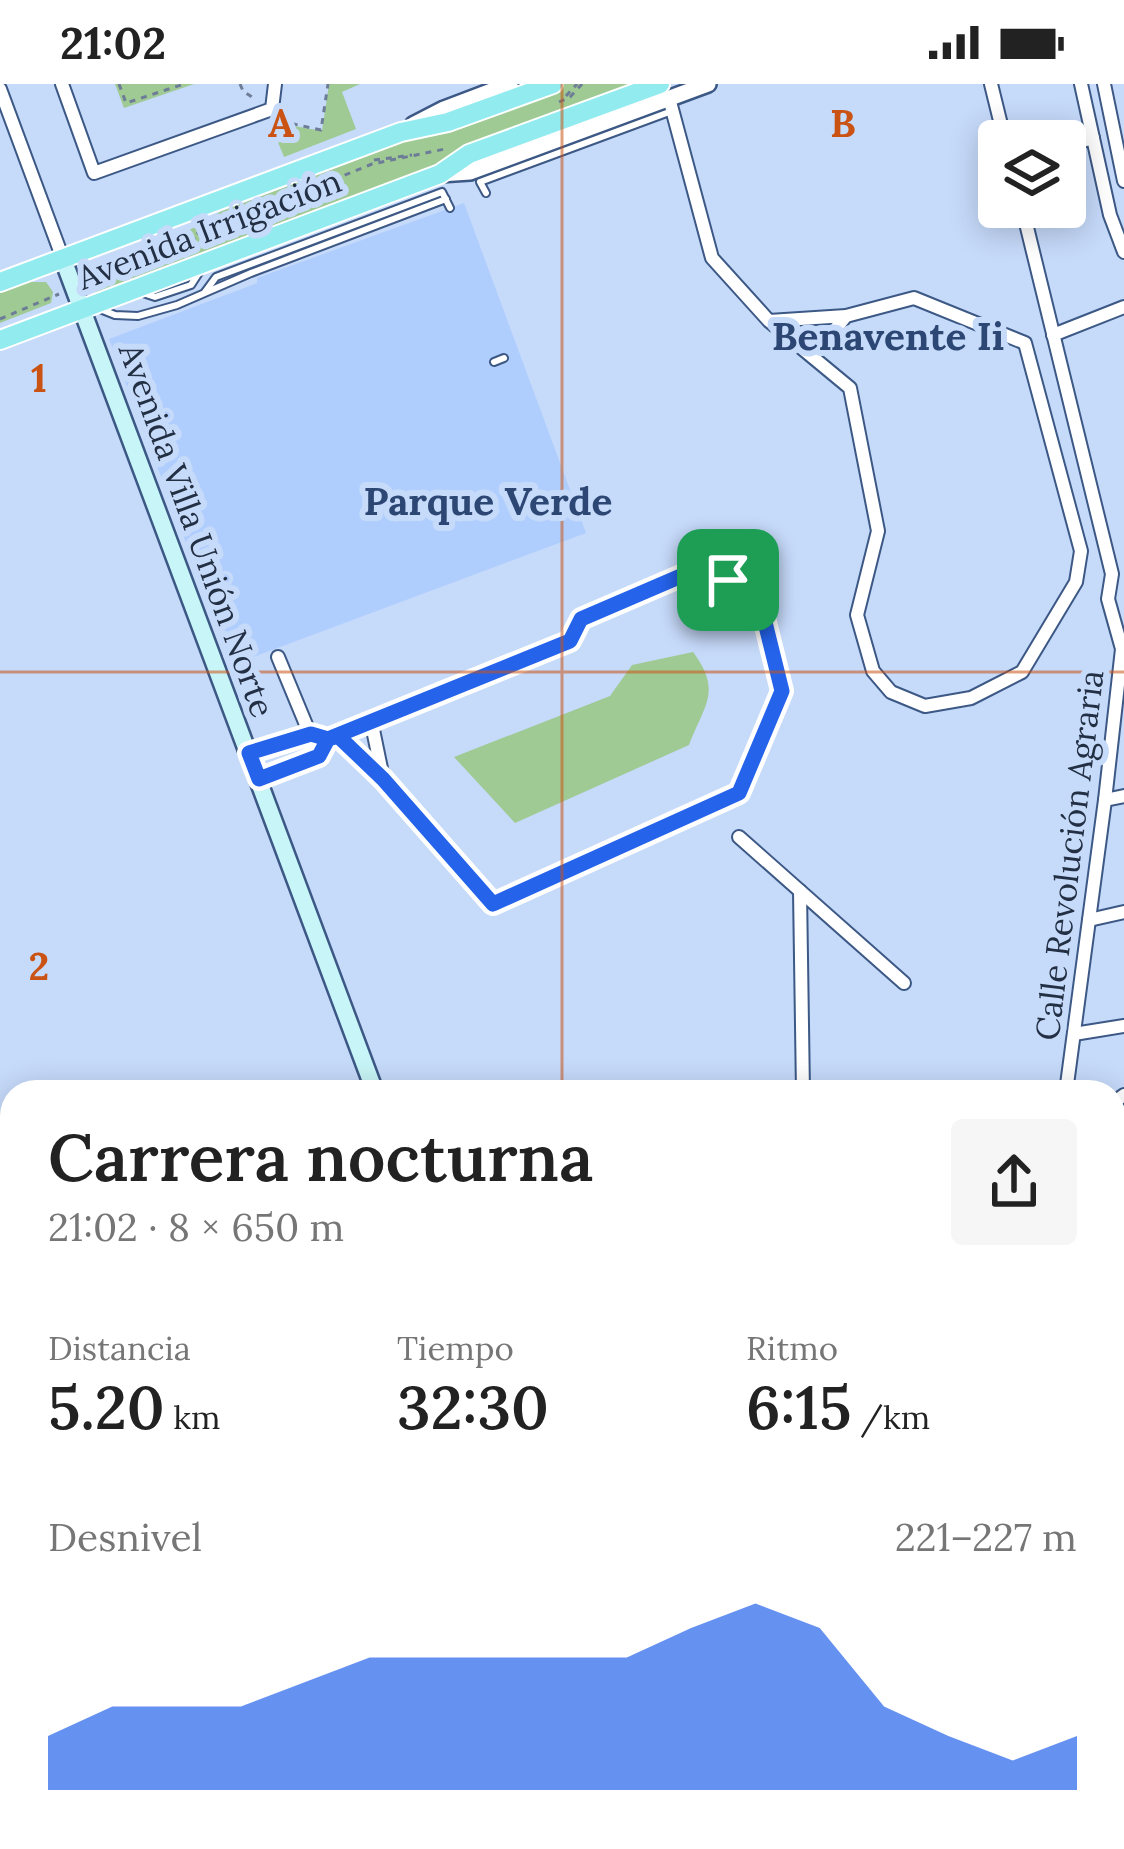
<!DOCTYPE html>
<html lang="es">
<meta charset="utf-8">
<style>
:root{--surface:#fff;--page:#f6f6f6;--text:#222;--muted:#767676;--accent:#2563eb}
body{margin:0;font-family:Lora,serif;background:var(--page);color:var(--text);height:100vh;display:flex;flex-direction:column;font-size:45px;white-space:nowrap}
*{box-sizing:border-box;margin:0}
p{font-size:39px;color:var(--muted)}
.icon{flex:none;width:66px;height:66px;fill:none;stroke:currentColor;stroke-width:2;stroke-linecap:round;stroke-linejoin:round}
.map{position:relative;flex:1;overflow:hidden}
.sheet{position:absolute;left:0px;top:996px;width:1125px;height:771px;display:flex;flex-direction:column;background:var(--surface);border-radius:36px 36px 0 0;box-shadow:0 6px 30px #0003}
.sheet>*{flex:none}
.fabs{position:absolute;left:978px;top:36px;display:grid;gap:24px}
.fabs a{display:grid;place-items:center;width:108px;height:108px;border-radius:12px;background:var(--surface);box-shadow:0 6px 30px #0003;font-size:60px}
.pin{position:absolute;display:grid;place-items:center;width:102px;height:102px;color:#fff;margin:-51px;border-radius:24px;box-shadow:0 6px 18px #0006}
.round{display:grid;place-items:center;flex:none;width:126px;height:126px;border-radius:12px;background:var(--page)}
.summary{display:flex;align-items:center;justify-content:space-between;height:204px;padding:0 48px}
h1{font-size:66px;font-weight:600;line-height:90px}
.metrics{display:grid;grid-template-columns:repeat(3,1fr);gap:18px;height:204px;padding:12px 48px}
.metrics div{display:grid;align-content:center}
.metrics b{font-size:60px;font-weight:600}
.metrics small{font-size:33px;font-weight:400}
.metrics p{font-size:33px}
.chart{height:336px;padding:24px 48px}
.chart p{display:flex;justify-content:space-between}
.chart svg{width:100%;height:216px;margin-top:12px;fill:var(--accent);opacity:.7}
.status{display:flex;justify-content:space-between;align-items:center;height:84px;padding:0 60px;background:var(--surface);direction:ltr}
.status svg{height:33px;fill:currentColor}
.map>svg:first-child{display:block}
.built{fill:#b0cefd}
.green{fill:#9fca94}
.lines{fill:none;stroke-linecap:round;stroke-linejoin:round}
.service-casing{stroke:#3c5885;stroke-width:10}
.minor-casing{stroke:#3c5885;stroke-width:16}
.tertiary-casing{stroke:#3c5885;stroke-width:20}
.secondary-casing{stroke:#3c5885;stroke-width:21}
.primary-casing{stroke:#fff;stroke-width:22}
.path{stroke:#6d7d97;stroke-width:3;stroke-dasharray:6 6;stroke-linecap:butt}
.service{stroke:#fff;stroke-width:6}
.minor{stroke:#fff;stroke-width:12}
.tertiary{stroke:#fff;stroke-width:15}
.secondary{stroke:#c8f5f7;stroke-width:16}
.primary{stroke:#91ebef;stroke-width:18}
.route-casing{stroke:#fff;stroke-width:24}
.route{stroke:#2563eb;stroke-width:15}
.grid{fill:none;stroke:#ca5314;stroke-width:3;stroke-opacity:0.55}
.labels{text-anchor:middle;stroke-width:12;stroke-linejoin:round;paint-order:stroke}
.street-label{font-size:33px;fill:#233044;stroke:#c6dafa}
.quarter-label{font-size:39px;font-weight:bold;fill:#2c4773;stroke:#c6dafa}
.grid-label{font-size:39px;text-anchor:middle;font-weight:bold;fill:#ca5314;stroke:#c6dafa;stroke-width:12;stroke-linejoin:round;paint-order:stroke}
</style>
<div class="status"><b>21:02</b><svg viewBox="0 0 49 12"><path d="M0 12V9h3v3zM5 12V6h3v6zM10 12V3h3v9zM15 12V0h3v12zM26 1h20v11H26zM47 4h2v5h-2z"/></svg></div>
<div class="map">
<svg width="1124" height="1765" viewBox="0 0 1124 1765">
<rect width="100%" height="100%" fill="#c6dafa"/>
<polygon class="built" points="464,119 586,449 237,579 231,578 109,255 257,199 257,194"/>
<g class="green">
<polygon points="115,0 194,0 124,24"/>
<polygon points="329,0 360,0 342,8 356,45 284,73 271,41 278,39 322,47"/>
<polygon points="557,0 649,0 98,208 86,205 83,188 186,148 222,127"/>
<polygon points="29,198 46,198 53,208 51,219 0,239 0,209"/>
<path d="M 693,568 C 722,607 705,620 689,661 L 515,739 L 454,673 L 610,612 L 632,581 Z"/>
<polygon points="141,1755 291,1755 291,1765 116,1765"/>
</g>
<g class="lines">
<defs>
<g id="service">
<polyline points="486,109 480,98 672,27"/>
<polyline points="205,208 216,193 442,108 450,124"/>
<polyline points="143,209 155,213 191,201 202,184"/>
<polyline points="100,225 115,231 138,232 177,221 251,189 446,115"/>
<polyline points="494,278 504,274"/>
</g>
<g id="minor">
<polyline points="62,0 94,89 272,25 275,0"/>
<polyline points="991,0 1005,57"/>
<polyline points="1081,0 1110,131 1124,168"/>
<polyline points="1104,0 1124,97"/>
<polyline points="0,5 63,175"/>
<polyline points="669,14 712,174 769,237 850,304 878,447 857,531 873,587 891,608 925,622 971,614 1022,588 1076,498 1081,467 1025,259 914,214 846,232 769,237"/>
<polyline points="1065,62 1093,54"/>
<polyline points="1022,123 1112,490 1108,515 1122,565 1105,716 1066,1008"/>
<polyline points="1053,251 1124,223"/>
<polyline points="813,273 846,232"/>
<polyline points="278,573 319,672"/>
<polyline points="371,636 383,694"/>
<polyline points="249,669 311,650 329,655 570,557 581,535 688,489 727,496 760,517 782,607 739,709 493,820 383,695 338,652"/>
<polyline points="259,695 319,672 322,666"/>
<polyline points="1105,716 1124,712"/>
<polyline points="739,753 904,899"/>
<polyline points="800,807 803,1008"/>
<polyline points="1089,836 1124,828"/>
<polyline points="1074,950 1124,942"/>
<polyline points="1113,1019 1124,1011"/>
<polyline points="1113,1295 1124,1292"/>
<polyline points="1113,1387 1124,1385"/>
<polyline points="1113,1478 1124,1476"/>
<polyline points="1113,1573 1124,1572"/>
<polyline points="0,1631 12,1626"/>
<polyline points="1113,1659 1124,1657"/>
<polyline points="0,1743 12,1738"/>
<polyline points="309,1755 310,1765"/>
<polyline points="547,1765 604,1755"/>
</g>
<g id="tertiary">
<polyline points="413,41 444,25 510,0"/>
<polyline points="440,90 470,88 708,0"/>
<polyline points="1113,1153 1124,1145"/>
<polyline points="1113,1262 1124,1217"/>
<polyline points="1007,1765 1009,1755"/>
</g>
<polyline id="secondary" points="63,175 375,1008"/>
<g id="primary">
<polyline points="0,198 401,48 448,38 553,0"/>
<polyline points="0,256 416,99 440,90 469,70 660,0"/>
</g>
</defs>
<use href="#service" class="service-casing"/>
<use href="#minor" class="minor-casing"/>
<use href="#tertiary" class="tertiary-casing"/>
<use href="#secondary" class="secondary-casing"/>
<use href="#primary" class="primary-casing"/>
<g class="path">
<polyline points="119,0 126,19 184,0"/>
<polyline points="240,0 243,7 255,15"/>
<polyline points="566,12 577,0"/>
<polyline points="559,18 570,13 582,0"/>
<polyline points="280,37 321,46 328,0"/>
<polyline points="374,76 412,71"/>
<polyline points="86,196 177,160 218,139 337,91"/>
<polyline points="90,197 180,162 221,141 372,80 445,65"/>
<polyline points="0,235 59,210"/>
<polyline points="714,1765 716,1755"/>
<polyline points="952,1765 979,1760 979,1755"/>
</g>
<use href="#service" class="service"/>
<use href="#minor" class="minor"/>
<use href="#tertiary" class="tertiary"/>
<use href="#secondary" class="secondary"/>
<use href="#primary" class="primary"/>
</g>
<g class="lines">
<defs>
<polyline id="route" points="728,496 688,489 581,535 570,557 328,655 319,672 259,695 249,669 311,650 328,655 338,652 383,695 493,820 739,709 782,607 760,518 728,496"/>
</defs>
<use href="#route" class="route-casing"/>
<use href="#route" class="route"/>
</g>
<path class="grid" d="M 562,0 L 562,1008M 0,588 L 1124,588M 0,1177 L 12,1177M 1113,1177 L 1124,1177M 562,1755 L 562,1765"/>
<g class="labels">
<g class="street-label">
<text transform="translate(209 145) rotate(-21)" y="12">Avenida Irrigación</text>
<text transform="translate(197 446) rotate(70)" y="12">Avenida Villa Unión Norte</text>
<text transform="translate(1069 771) rotate(-83)" y="12">Calle Revolución Agraria</text>
</g>
<g class="quarter-label">
<text x="888" y="266">Benavente Ii</text>
<text x="488" y="431">Parque Verde</text>
</g>
</g>
<g class="grid-label">
<text x="281" y="53">A</text>
<text x="843" y="53">B</text>
<text x="39" y="308">1</text>
<text x="39" y="896">2</text>
</g>
</svg>
<div class="fabs">
<a><svg class="icon" aria-label="layers" viewBox="0 0 24 24"><path d="M12 4l9 5-9 5-9-5zM3 14l9 5 9-5"/></svg></a>
</div>
<div class="pin" style="left:728px;top:496px;background:#1e9e55"><svg class="icon" aria-label="arrive" viewBox="0 0 24 24"><path d="M6 21V4h12l-3 4 3 4H6"/></svg></div>
<section class="sheet">
<div class="summary"><div><h1>Carrera nocturna</h1><p>21:02 · 8 × 650 m</p></div><a class="round"><svg class="icon" aria-label="share" viewBox="0 0 24 24"><path d="M12 15V3M7 8l5-5 5 5M5 13v7h14v-7"/></svg></a></div>
<div class="metrics">
<div><p>Distancia</p><b>5.20<small> km</small></b></div>
<div><p>Tiempo</p><b>32:30</b></div>
<div><p>Ritmo</p><b>6:15<small> /km</small></b></div>
</div>
<div class="chart"><p><span>Desnivel</span>221–227 m</p>
<svg viewBox="0 0 160 44" preserveAspectRatio="none"><path d="M0 44V33L10 27L20 27L30 27L40 22L50 17L60 17L70 17L80 17L90 17L100 11L110 6L120 11L130 27L140 33L150 38L160 33V44z"/></svg>
</div>
</section>
</div>
